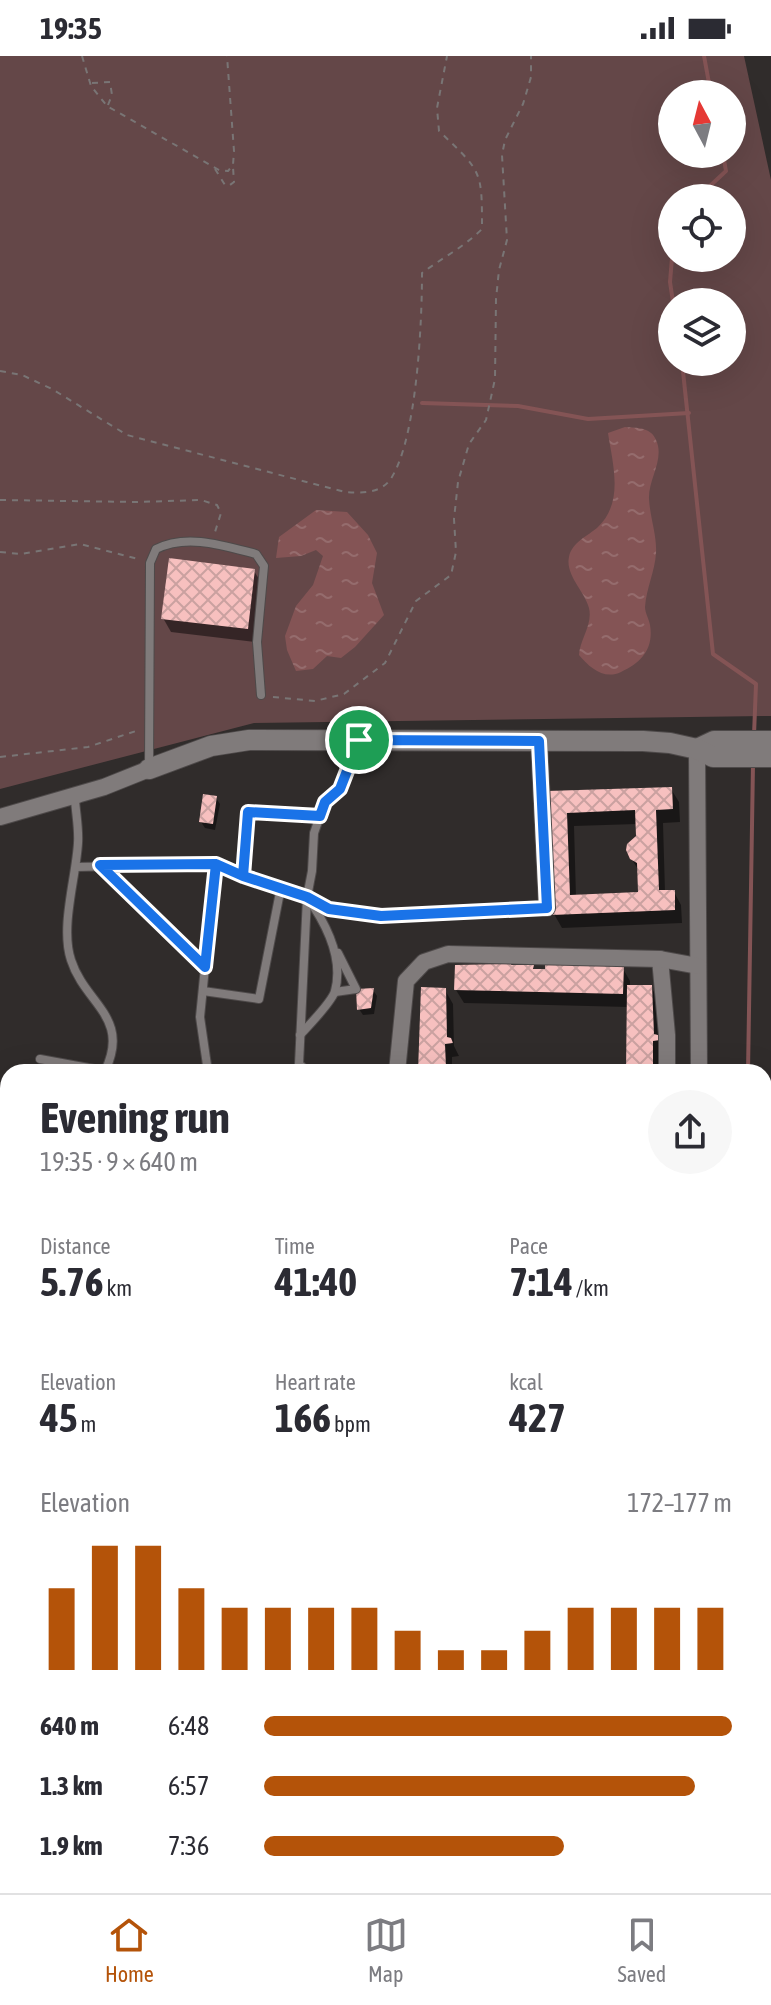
<!DOCTYPE html>
<meta charset="utf-8">
<style>
:root{--surface:#fff;--page:#f7f7f7;--text:#2b2b33;--muted:#7c7c81;--line:#e1e1e2;--accent:#b45309}
body{margin:0;font-family:"Asap Condensed",sans-serif;background:var(--page);color:var(--text);height:100vh;display:flex;flex-direction:column;font-size:30px;white-space:nowrap}
*{box-sizing:border-box;margin:0}
p{font-size:26px;color:var(--muted)}
.icon{flex:none;width:44px;height:44px;fill:none;stroke:currentColor;stroke-width:2;stroke-linecap:round;stroke-linejoin:round}
.map{position:relative;flex:1;overflow:hidden}
.side{position:absolute;left:0px;top:1008px;width:772px;height:830px;display:flex;flex-direction:column;background:var(--surface);border-radius:24px 24px 0 0;box-shadow:0 8px 32px #0002}
.side>*{flex:none}
.needle{width:52px;rotate:353deg}
.buttons{position:absolute;left:658px;top:24px;display:grid;gap:16px}
.buttons a{display:grid;place-items:center;width:88px;height:88px;border-radius:50%;background:var(--surface);box-shadow:0 8px 32px #0002;font-size:40px}
.pin{position:absolute;display:grid;place-items:center;width:68px;height:68px;color:#fff;margin:-34px;border:4px solid #fff;border-radius:50%;box-shadow:0 2px 8px #0007}
.round{display:grid;place-items:center;flex:none;width:84px;height:84px;border-radius:42px;background:var(--page)}
.headline{display:flex;align-items:center;justify-content:space-between;height:136px;padding:0 40px}
h1{font-size:44px;font-weight:700;line-height:60px}
.stats{display:grid;grid-template-columns:repeat(3,1fr);gap:12px;height:136px;padding:8px 40px}
.stats div{display:grid;align-content:center}
.stats b{font-size:40px;font-weight:700}
.stats small{font-size:22px;font-weight:400}
.stats p{font-size:22px}
.chart{height:224px;padding:16px 40px}
.chart p{display:flex;justify-content:space-between}
.chart svg{width:100%;height:144px;margin-top:8px;stroke:var(--accent);stroke-width:6}
ul{padding:0 40px;list-style:none;font-size:26px}
li{display:grid;grid-template-columns:128px 96px 1fr;align-items:center;height:60px}
li i{height:20px;border-radius:10px;background:var(--accent)}
.status{display:flex;justify-content:space-between;align-items:center;height:56px;padding:0 40px;background:var(--surface);direction:ltr}
.status svg{height:22px;fill:currentColor}
.tab-bar{display:flex;justify-content:space-around;align-items:center;height:112px;border-top:2px solid var(--line);background:var(--surface);font-size:22px;color:var(--muted)}
.tab-bar a{display:grid;justify-items:center;gap:4px}
.tab-bar .selected{color:var(--accent)}
.map>svg:first-child{display:block}
.grass{fill:#644748;fill-rule:evenodd}
.forest{fill:url(#forest-firs)}
.water{fill:url(#water-ripples)}
.shadow{fill:#0007;fill-rule:evenodd}
.lines{fill:none;stroke-linecap:round;stroke-linejoin:round}
.stream{stroke:#845455;stroke-width:4}
.building{fill:url(#building-cross-hatch);fill-rule:evenodd}
.lane-casing{stroke:#4e4a4a;stroke-width:10}
.street-casing{stroke:#4e4a4a;stroke-width:18}
.secondary-casing{stroke:#4e4a4a;stroke-width:22}
.path{stroke:#797575;stroke-width:2;stroke-dasharray:6 6;stroke-linecap:butt}
.lane{stroke:#807b7b;stroke-width:8}
.street{stroke:#807b7b;stroke-width:16}
.secondary{stroke:#807b7b;stroke-width:20}
.route-casing{stroke:#fff;stroke-width:16}
.route{stroke:#1a73e8;stroke-width:10}
</style>
<div class="status"><b>19:35</b><svg viewBox="0 0 49 12"><path d="M0 12V9h3v3zM5 12V6h3v6zM10 12V3h3v9zM15 12V0h3v12zM26 1h20v11H26zM47 4h2v5h-2z"/></svg></div>
<div class="map">
<svg width="771" height="1837" viewBox="0 0 771 1837">
<defs>
<pattern id="forest-firs" width="22" height="20" patternUnits="userSpaceOnUse" patternTransform="scale(2)"><rect width="22" height="20" fill="#644748"/><path d="M5 1l3.5 6h-7zM16 11l3.5 6h-7z" fill="#7a6162"/></pattern>
<pattern id="water-ripples" width="26" height="14" patternUnits="userSpaceOnUse" patternTransform="scale(2)"><rect width="26" height="14" fill="#845455"/><path d="M2 4q2-2 4 0t4 0M15 11q2-2 4 0t4 0" fill="none" stroke="#956c6d"/></pattern>
<pattern id="building-cross-hatch" width="8" height="8" patternUnits="userSpaceOnUse" patternTransform="scale(2)"><rect width="8" height="8" fill="#f7c0bf"/><path d="M0 0l8 8M0 8l8-8" fill="none" stroke="#caa1a0"/></pattern>
</defs>
<rect width="100%" height="100%" fill="#302c2b"/>
<path class="grass" d="M 0,0 L 744,0 L 771,124 L 771,660 L 254,667 L 0,733 ZM 672,38 L 732,38 L 732,98 L 672,98 ZM 672,142 L 732,142 L 732,202 L 672,202 ZM 672,246 L 732,246 L 732,306 L 672,306 Z"/>
<polygon class="forest" points="0,1063 8,1074 8,1830 139,1830 138,1837 0,1837"/>
<g class="water">
<path d="M 625,371 C 637,372 651,371 656,384 C 665,403 648,423 649,443 C 650,462 657,479 656,497 C 655,515 646,533 645,551 C 645,557 649,563 650,569 C 654,593 641,607 621,616 C 604,624 590,612 579,599 C 580,583 593,569 589,552 C 585,536 565,519 569,501 C 572,486 588,480 598,471 C 624,446 613,409 608,377 Z"/>
<polygon points="316,454 347,456 368,479 377,497 372,527 384,559 355,591 341,602 327,600 313,613 296,615 287,594 285,580 296,550 313,529 323,500 316,494 301,500 276,502 279,481"/>
</g>
<g class="shadow">
<polygon points="254,515 262,528 255,586 171,576 163,562"/>
<path d="M 671,733 L 679,746 L 680,766 L 663,767 L 665,836 L 674,836 L 681,849 L 682,867 L 562,872 L 554,858 L 549,737 ZM 637,768 L 638,781 L 631,802 L 639,815 L 640,838 L 576,841 L 574,770 Z"/>
<polygon points="216,742 220,748 215,774 205,772 201,766"/>
<polygon points="510,904 514,911 533,911 535,915 622,911 630,925 630,931 651,931 659,945 660,1016 628,1016 628,951 464,947 456,934 505,910"/>
<polygon points="373,934 377,940 374,958 363,959 359,953"/>
<polygon points="445,934 453,948 454,990 459,1000 452,1001 452,1016 420,1016"/>
</g>
<g class="lines">
<g class="stream">
<polyline points="704,0 711,38"/>
<polyline points="697,142 726,115 723,98"/>
<polyline points="672,202 670,226 673,246"/>
<polyline points="682,306 713,598 756,628 754,679"/>
<polyline points="422,347 518,350 588,363 689,357"/>
<polyline points="748,1016 753,708"/>
<polyline points="142,1837 142,1830"/>
<polyline points="740,1837 740,1830"/>
</g>
</g>
<g class="building">
<polygon points="169,502 255,513 248,573 161,563"/>
<path d="M 672,731 L 673,753 L 656,754 L 659,834 L 675,834 L 675,854 L 552,859 L 547,735 ZM 635,754 L 636,780 L 627,788 L 626,794 L 630,803 L 637,807 L 638,836 L 570,839 L 567,757 Z"/>
<polygon points="203,738 217,740 213,768 199,766"/>
<polygon points="504,904 512,907 511,909 534,909 533,913 545,913 545,908 624,909 623,938 454,934 455,909 504,908"/>
<polygon points="627,929 652,929 654,978 658,979 660,984 653,985 653,1008 649,1008 649,1016 626,1016"/>
<polygon points="421,931 446,932 447,981 451,982 453,987 445,988 446,1011 442,1010 441,1016 418,1016"/>
<polygon points="374,932 371,952 357,954 356,933"/>
</g>
<g class="lines">
<defs>
<g id="lane">
<path d="M 149,712 L 150,507 L 156,493 C 187,477 225,490 256,498 L 264,510 L 257,586 L 261,639"/>
<polyline points="216,808 243,820"/>
<polyline points="76,811 216,808 205,911 100,809"/>
<polyline points="281,831 243,820 248,756 320,760"/>
<polyline points="307,842 299,1008 308,1016"/>
<polyline points="205,911 200,961 208,1016"/>
<polyline points="203,935 259,943 281,831 307,841 329,853 381,860 547,852"/>
<polyline points="335,936 356,933 338,897"/>
<path d="M 300,979 C 309,969 332,946 335,935 C 344,901 325,866 307,841 L 312,815 L 314,777 L 325,746 L 340,733 L 359,685"/>
<path d="M 40,1003 L 105,1015 C 131,961 85,948 71,904 C 60,871 76,822 78,787 C 79,773 76,758 75,744 L 78,743"/>
</g>
<g id="street">
<polyline points="539,685 547,852"/>
<polyline points="697,693 699,1016"/>
<polyline points="0,761 104,731 149,713"/>
<polyline points="660,903 667,979 667,1016"/>
<polyline points="397,1016 406,925 424,906 448,898 660,903 698,910"/>
<polyline points="660,1830 667,1830"/>
<polyline points="387,1835 387,1837"/>
<polyline points="678,1837 679,1830"/>
</g>
<g id="secondary">
<polyline points="697,693 714,685 771,685"/>
<polyline points="149,713 211,690 249,684 643,685 670,687 697,693 713,701 771,701"/>
</g>
</defs>
<use href="#lane" class="lane-casing"/>
<use href="#street" class="street-casing"/>
<use href="#secondary" class="secondary-casing"/>
<g class="path">
<polyline points="82,0 91,30 107,50 219,114 228,115 233,109 234,95 227,0"/>
<polyline points="92,27 110,26 112,39 108,49"/>
<polyline points="215,113 225,129 230,129 234,126 233,111"/>
<path d="M 0,315 L 22,319 L 52,333 L 127,379 L 345,436 C 361,437 379,438 390,424 C 417,385 422,266 422,217 C 442,202 464,191 482,173 C 482,114 482,116 439,75 L 437,52 L 447,0"/>
<polyline points="0,444 137,446 201,444 217,449 221,457 215,476"/>
<polyline points="0,496 21,498 80,488 138,503"/>
<polyline points="273,641 315,645 344,638 385,607 416,545 451,519 456,496 454,463 458,426 469,388 486,364 495,323 496,243 499,214 507,184 502,99 505,84 523,48 531,21 531,0"/>
<polyline points="0,701 88,691 139,674"/>
</g>
<use href="#lane" class="lane"/>
<use href="#street" class="street"/>
<use href="#secondary" class="secondary"/>
</g>
<g class="lines">
<defs>
<polyline id="route" points="359,684 340,733 325,746 320,760 248,756 243,820 216,808 205,911 100,809 216,808 243,820 307,841 329,853 381,860 547,852 539,685 359,684"/>
</defs>
<use href="#route" class="route-casing"/>
<use href="#route" class="route"/>
</g>
</svg>
<div class="buttons">
<a><svg class="needle" viewBox="-14 -14 28 28"><path d="M0-13l5 13h-10z" fill="#e53935"/><path d="M0 13l5-13h-10z" fill="#7c7c81"/></svg></a>
<a><svg class="icon" aria-label="locate" viewBox="0 0 24 24"><circle cx="12" cy="12" r="6"/><path d="M12 2v4M12 18v4M2 12h4M18 12h4"/></svg></a>
<a><svg class="icon" aria-label="layers" viewBox="0 0 24 24"><path d="M12 4l9 5-9 5-9-5zM3 14l9 5 9-5"/></svg></a>
</div>
<div class="pin" style="left:359px;top:684px;background:#1e9e55"><svg class="icon" aria-label="arrive" viewBox="0 0 24 24"><path d="M6 21V4h12l-3 4 3 4H6"/></svg></div>
<section class="side">
<div class="headline"><div><h1>Evening run</h1><p>19:35 · 9 × 640 m</p></div><a class="round"><svg class="icon" aria-label="share" viewBox="0 0 24 24"><path d="M12 15V3M7 8l5-5 5 5M5 13v7h14v-7"/></svg></a></div>
<div class="stats">
<div><p>Distance</p><b>5.76<small> km</small></b></div>
<div><p>Time</p><b>41:40</b></div>
<div><p>Pace</p><b>7:14<small> /km</small></b></div>
</div>
<div class="stats">
<div><p>Elevation</p><b>45<small> m</small></b></div>
<div><p>Heart rate</p><b>166<small> bpm</small></b></div>
<div><p>kcal</p><b>427</b></div>
</div>
<div class="chart"><p><span>Elevation</span>172–177 m</p>
<svg viewBox="0 0 160 44" preserveAspectRatio="none"><path d="M5 44V19M15 44V6M25 44V6M35 44V19M45 44V25M55 44V25M65 44V25M75 44V25M85 44V32M95 44V38M105 44V38M115 44V32M125 44V25M135 44V25M145 44V25M155 44V25"/></svg>
</div>
<ul>
<li><b>640 m</b>6:48<i style="width:100%"></i></li>
<li><b>1.3 km</b>6:57<i style="width:92%"></i></li>
<li><b>1.9 km</b>7:36<i style="width:64%"></i></li>
</ul>
</section>
</div>
<nav class="tab-bar">
<a class="selected"><svg class="icon" aria-label="home" viewBox="0 0 24 24"><path d="M3 11l9-7 9 7M6 9v11h12V9"/></svg>Home</a>
<a><svg class="icon" aria-label="map" viewBox="0 0 24 24"><path d="M3 6l6-2 6 2 6-2v14l-6 2-6-2-6 2zM9 4v14M15 6v14"/></svg>Map</a>
<a><svg class="icon" aria-label="saved" viewBox="0 0 24 24"><path d="M7 4h10v16l-5-4-5 4z"/></svg>Saved</a>
</nav>
